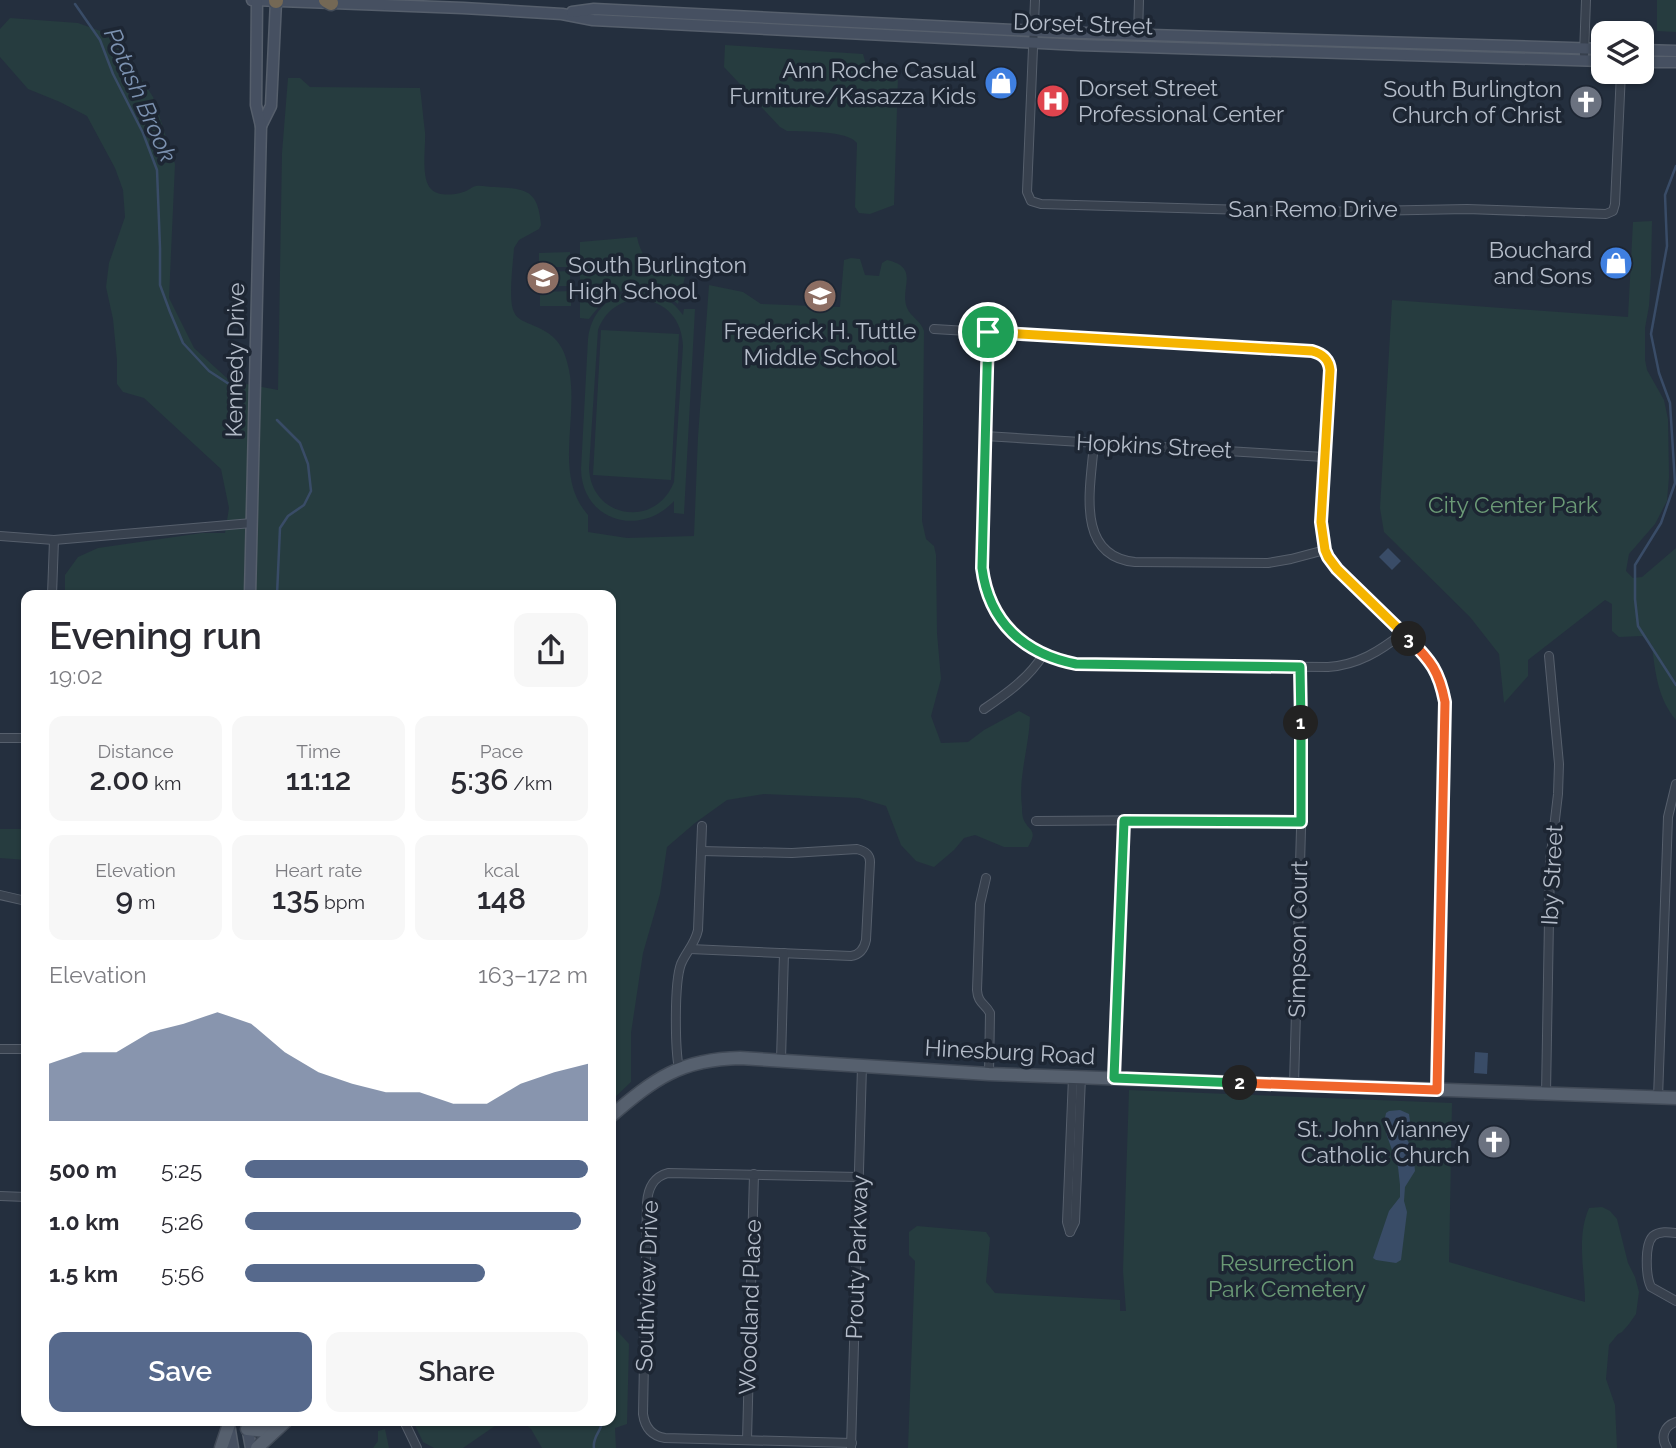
<!DOCTYPE html>
<meta charset="utf-8">
<style>
:root{--surface:#fff;--page:#f7f7f7;--text:#2b2b33;--muted:#7c7c81;--accent:#56698c}
body{margin:0;font-family:Raleway,sans-serif;background:var(--page);color:var(--text);height:100vh;display:flex;flex-direction:column;font-size:26px;white-space:nowrap}
*{box-sizing:border-box;margin:0}
p{font-size:23px;color:var(--muted)}
.icon{flex:none;width:38px;height:38px;fill:none;stroke:currentColor;stroke-width:2;stroke-linecap:round;stroke-linejoin:round}
.map{position:relative;flex:1;overflow:hidden}
.details{position:absolute;left:21px;top:590px;width:595px;height:836px;display:flex;flex-direction:column;background:var(--surface);border-radius:14px;box-shadow:0 2px 5px #0004}
.details>*{flex:none}
.fabs{position:absolute;left:1591px;top:21px;display:grid;gap:14px}
.fabs a{display:grid;place-items:center;width:63px;height:63px;border-radius:14px;background:var(--surface);box-shadow:0 2px 5px #0004;font-size:35px}
.pin{position:absolute;display:grid;place-items:center;width:60px;height:60px;color:#fff;margin:-30px;border:4px solid #fff;border-radius:50%;box-shadow:0 2px 7px #0007}
.km{position:absolute;width:35px;height:35px;margin:-18px;border-radius:50%;background:#222;color:#fff;font-size:19px;line-height:35px;text-align:center}
.round{display:grid;place-items:center;flex:none;width:74px;height:74px;border-radius:14px;background:var(--page)}
.summary{display:flex;align-items:center;justify-content:space-between;height:119px;padding:0 28px}
h1{font-size:38px;font-weight:600;line-height:52px}
.metrics{display:grid;grid-template-columns:repeat(3,1fr);gap:10px;height:119px;padding:7px 28px}
.metrics div{display:grid;align-content:center;border-radius:14px;background:var(--page);text-align:center}
.metrics b{font-size:30px;font-weight:600}
.metrics small{font-size:19px;font-weight:400}
.metrics p{font-size:19px}
.chart{height:196px;padding:14px 28px}
.chart p{display:flex;justify-content:space-between}
.chart svg{width:100%;height:126px;margin-top:7px;fill:var(--accent);opacity:.7}
.cta{display:flex;gap:14px;margin-top:auto;padding:14px 28px}
.cta a{flex:1;height:80px;border-radius:14px;background:var(--accent);color:#fff;font-size:28px;font-weight:600;line-height:80px;text-align:center}
.cta a+a{background:var(--page);color:var(--text)}
ul{padding:0 28px;list-style:none;font-size:23px}
li{display:grid;grid-template-columns:112px 84px 1fr;align-items:center;height:52px}
li i{height:18px;border-radius:9px;background:var(--accent)}
.map>svg:first-child{display:block}
.green{fill:#263c3f;fill-rule:evenodd}
.water{fill:#394c67}
.lines{fill:none;stroke-linecap:round;stroke-linejoin:round}
.stream{stroke:#394c67;stroke-width:2.5}
.street-casing{stroke:#565f6c;stroke-width:10}
.secondary-casing{stroke:#565f6c;stroke-width:13}
.primary-casing{stroke:#414a57;stroke-width:15}
.highway-casing{stroke:#434c59;stroke-width:17}
.street{stroke:#38414e;stroke-width:8}
.secondary{stroke:#465061;stroke-width:10}
.primary{stroke:#56606e;stroke-width:12}
.highway{stroke:#746855;stroke-width:14}
.split-1-casing{stroke:#fff;stroke-width:14}
.split-2-casing{stroke:#fff;stroke-width:14}
.split-3-casing{stroke:#fff;stroke-width:14}
.split-4-casing{stroke:#fff;stroke-width:14}
.split-1{stroke:#22a559;stroke-width:9}
.split-2{stroke:#22a559;stroke-width:9}
.split-3{stroke:#f0652b;stroke-width:9}
.split-4{stroke:#f5b400;stroke-width:9}
.labels{text-anchor:middle;stroke-width:7;stroke-linejoin:round;paint-order:stroke}
.street-label{font-size:23px;fill:#b4bcc9;stroke:#1d2633}
.poi-label{font-size:23px;fill:#b4bcc9;stroke:#1d2633;text-anchor:end}
.park-label{font-size:23px;fill:#6b9a76;stroke:#1d2633}
.water-label{font-size:24px;font-style:italic;fill:#7c92b1;stroke:#1d2633}
</style>
<div class="map">
<svg width="1676" height="1448" viewBox="0 0 1676 1448">
<rect width="100%" height="100%" fill="#242f3e"/>
<g class="green">
<polygon points="1657,0 1676,0 1676,32 1657,31"/>
<path d="M 10,18 L 78,23 L 114,36 L 153,97 L 175,164 L 169,298 L 194,348 L 230,381 L 278,390 L 282,153 L 288,78 L 300,78 L 310,87 L 420,88 C 422,103 423,117 425,132 C 426,147 420,180 432,190 C 439,197 460,195 468,190 C 470,189 471,188 473,187 C 478,184 488,187 494,187 C 525,189 538,188 541,225 L 539,229 L 519,240 L 514,248 C 513,263 508,301 514,312 C 517,319 523,321 530,324 C 555,334 564,344 569,370 C 579,418 553,475 588,515 L 588,532 L 627,538 L 694,536 L 698,437 L 709,285 L 743,292 L 761,304 L 840,307 L 844,260 L 851,258 L 860,259 L 865,275 L 879,276 L 882,263 L 887,260 C 921,268 899,287 907,308 C 911,317 921,321 924,331 L 922,521 L 926,539 L 934,546 L 936,555 L 937,633 L 941,679 L 931,716 L 941,743 L 968,742 L 984,730 L 1019,711 L 1030,717 C 1029,748 1018,776 1022,807 C 1022,810 1022,814 1023,818 C 1028,832 1039,828 1028,847 L 1004,847 L 975,835 L 964,838 L 954,850 L 934,867 L 916,861 L 901,845 L 886,806 L 859,798 L 764,794 L 727,800 L 695,823 L 667,847 L 660,894 L 643,953 L 631,1033 L 631,1082 L 611,1101 L 611,595 L 65,595 L 65,575 L 78,557 L 98,548 L 202,533 L 225,533 L 229,508 L 221,469 L 144,398 L 123,392 L 117,384 L 117,360 L 113,319 L 106,287 L 109,263 L 125,217 L 123,190 L 115,168 L 87,116 L 60,102 L 28,89 L 0,57 L 0,29 Z"/>
<path d="M 725,45 L 863,54 L 869,75 L 898,76 L 894,205 L 870,214 L 859,213 L 855,207 L 857,143 C 847,130 804,132 787,131 L 780,127 L 724,67 Z"/>
<path d="M 1652,221 L 1651,275 L 1649,306 L 1645,328 L 1645,360 L 1647,370 L 1664,400 L 1668,419 L 1669,477 L 1667,501 L 1655,524 L 1629,554 L 1626,571 L 1633,578 L 1642,577 L 1676,548 L 1676,720 C 1658,699 1655,672 1652,645 L 1642,636 L 1619,637 L 1612,631 L 1612,604 L 1605,600 L 1528,660 L 1528,676 L 1504,703 L 1499,654 L 1470,617 L 1384,532 L 1380,508 L 1392,300 L 1628,317 L 1633,222 Z"/>
<path d="M 637,237 C 643,266 660,270 685,277 L 678,304 C 645,276 613,285 589,319 L 580,318 L 580,242 Z"/>
<polygon points="570,252 570,267 539,267 539,253"/>
<polygon points="570,271 570,286 539,286 539,272"/>
<polygon points="571,291 571,306 540,306 540,292"/>
<path d="M 632,291 C 654,290 670,297 683,315 L 684,309 L 695,309 L 684,514 L 674,513 L 674,501 C 640,538 582,521 581,469 L 588,339 C 591,313 607,297 632,291 ZM 640,299 C 667,302 682,320 683,346 L 674,482 C 656,529 591,519 589,468 L 598,330 C 605,311 620,300 640,299 Z"/>
<polygon points="601,330 679,334 671,480 593,475"/>
<polygon points="0,829 26,829 26,860 0,858"/>
<path d="M 1129,1090 L 1452,1103 L 1449,1262 L 1585,1302 C 1585,1271 1576,1238 1589,1208 L 1602,1207 L 1610,1211 L 1617,1219 L 1628,1263 L 1635,1277 L 1639,1292 L 1636,1314 L 1629,1324 L 1622,1332 L 1618,1334 L 1609,1345 L 1606,1379 L 1615,1405 L 1617,1448 L 908,1448 L 915,1261 L 909,1255 L 909,1232 L 917,1226 L 986,1232 L 990,1238 L 986,1282 L 995,1293 L 1120,1300 L 1120,1311 L 1126,1311 L 1123,1271 Z"/>
<polygon points="611,1181 616,1189 614,1234 611,1238"/>
<polygon points="611,1324 629,1344 627,1424 615,1428 616,1448 542,1448 531,1429 522,1421 611,1421"/>
<polygon points="413,1421 502,1421 463,1448 434,1448 423,1442"/>
<polygon points="385,1429 389,1448 373,1448 378,1441 378,1431"/>
</g>
<g class="water">
<polygon points="1388,548 1401,561 1392,570 1379,557"/>
<polygon points="1475,1052 1488,1053 1487,1074 1474,1073"/>
<polygon points="1400,1110 1409,1114 1410,1121 1407,1139 1413,1152 1415,1171 1405,1187 1404,1201 1407,1212 1401,1260 1396,1263 1376,1260 1373,1258 1389,1211 1400,1197 1400,1185 1398,1167 1386,1133 1385,1118 1386,1113 1389,1111"/>
</g>
<g class="lines">
<g class="stream">
<polyline points="75,4 100,40 113,74 143,133 157,170 160,248 160,285 170,312 183,343 209,371 232,386"/>
<polyline points="1676,166 1665,195 1667,246 1651,334 1659,373 1670,403 1675,483 1661,523 1635,565 1635,599 1638,626 1676,685"/>
<polyline points="277,595 280,528 288,516 304,505 311,491 308,464 300,443 277,420"/>
<polyline points="611,1388 611,1396"/>
<polyline points="611,1411 611,1414"/>
<path d="M 594,1448 C 592,1437 602,1431 602,1421"/>
</g>
<defs>
<g id="street">
<polyline points="1035,0 1027,192 1031,201 1041,204 1317,212 1467,209 1606,214 1613,211 1615,204 1621,72"/>
<polyline points="1138,35 1139,0"/>
<polyline points="1584,54 1586,0"/>
<path d="M 934,329 L 1312,351 C 1323,354 1329,359 1330,370 L 1321,522 L 1325,550 L 1328,557 L 1337,569 L 1432,663 L 1439,679 L 1445,702 L 1437,1090"/>
<path d="M 988,332 L 982,568 C 990,627 1031,660 1089,665 L 1328,667 C 1358,665 1380,651 1403,633"/>
<polyline points="985,436 1324,457"/>
<path d="M 1094,443 C 1091,485 1074,556 1135,562 L 1268,563 L 1291,559 L 1325,550"/>
<polyline points="0,536 54,540"/>
<polyline points="52,595 54,540 252,523"/>
<path d="M 984,709 C 1006,694 1029,678 1043,655"/>
<polyline points="0,738 26,738"/>
<polyline points="1036,821 1171,820 1301,822"/>
<path d="M 986,878 L 980,904 L 977,990 C 978,1004 985,1003 990,1013 L 989,1074"/>
<polyline points="0,895 26,901"/>
<path d="M 690,949 L 851,956 C 860,955 864,949 866,940 L 870,862 C 870,854 865,851 857,849 L 792,853 L 701,851"/>
<polyline points="0,1049 26,1049"/>
<polyline points="781,1060 784,953"/>
<path d="M 679,1069 C 675,1048 674,983 681,964 C 686,952 695,944 698,930 L 702,826"/>
<polyline points="1114,1078 1124,821"/>
<polyline points="1294,1085 1302,792 1300,667"/>
<polyline points="1546,1094 1550,862 1558,794 1559,764 1549,656"/>
<polyline points="1658,1098 1668,817 1676,784"/>
<polyline points="0,1196 26,1197"/>
<polyline points="1070,1232 1067,1222 1073,1077"/>
<polyline points="1070,1232 1075,1222 1081,1077"/>
<path d="M 1676,1233 C 1668,1232 1660,1231 1653,1236 C 1644,1245 1646,1277 1651,1287 L 1676,1301"/>
<polyline points="404,1421 417,1448"/>
<polyline points="747,1440 754,1174"/>
<path d="M 852,1443 L 665,1438 C 652,1436 645,1428 643,1414 L 647,1203 C 648,1188 653,1177 668,1173 L 859,1177"/>
<polyline points="851,1448 862,1066"/>
<path d="M 1667,1448 C 1660,1437 1664,1426 1676,1422"/>
</g>
<g id="secondary">
<polyline points="252,0 463,8 562,14 593,20 1079,45 1603,61"/>
<polyline points="572,12 594,9 1054,32 1603,49"/>
<polyline points="1642,50 1676,51"/>
<polyline points="1642,62 1676,62"/>
<polyline points="261,126 271,106 276,1"/>
<polyline points="250,595 261,126 256,105 257,0"/>
<polyline points="246,1421 251,1448"/>
<polyline points="229,1424 233,1448"/>
</g>
<g id="primary">
<path d="M 611,1116 C 654,1079 681,1059 740,1058 L 989,1074 L 1676,1098"/>
<polyline points="247,1429 266,1431 276,1430"/>
<polyline points="221,1448 229,1424"/>
<polyline points="257,1448 286,1421"/>
</g>
<g id="highway">
<polyline points="326,0 331,3"/>
<polyline points="276,1 276,0"/>
</g>
</defs>
<use href="#street" class="street-casing"/>
<use href="#secondary" class="secondary-casing"/>
<use href="#primary" class="primary-casing"/>
<use href="#highway" class="highway-casing"/>
<use href="#street" class="street"/>
<use href="#secondary" class="secondary"/>
<use href="#primary" class="primary"/>
<use href="#highway" class="highway"/>
</g>
<g class="lines">
<defs>
<path id="split-1" d="M 988,332 L 982,568 C 989,622 1024,654 1076,664 L 1300,667 L 1301,723"/>
<polyline id="split-2" points="1240,1083 1114,1078 1124,821 1301,822 1301,723"/>
<path id="split-3" d="M 1240,1083 L 1437,1090 L 1445,702 C 1439,671 1431,661 1409,639"/>
<path id="split-4" d="M 988,332 L 1312,351 C 1323,354 1329,359 1330,370 L 1321,522 L 1325,550 L 1328,557 L 1337,569 L 1409,639"/>
</defs>
<use href="#split-1" class="split-1-casing"/>
<use href="#split-2" class="split-2-casing"/>
<use href="#split-3" class="split-3-casing"/>
<use href="#split-4" class="split-4-casing"/>
<use href="#split-1" class="split-1"/>
<use href="#split-2" class="split-2"/>
<use href="#split-3" class="split-3"/>
<use href="#split-4" class="split-4"/>
</g>
<defs>
<symbol id="shop-disc" viewBox="-11 -11 22 22"><circle r="9.5" fill="#3f7fe0" stroke="#1d2633"/><path d="M-5-2.5h2.3a2.7 3.5 0 0 1 5.4 0H5L5.5 6h-11ZM-1.5-2.5h3a1.5 2.3 0 0 0-3 0Z" fill="#fff"/></symbol>
<symbol id="hospital-disc" viewBox="-11 -11 22 22"><circle r="9.5" fill="#e0444e" stroke="#1d2633"/><path d="M-5-5h3v3.5h4V-5h3V5h-3V1.5h-4V5h-3Z" fill="#fff"/></symbol>
<symbol id="church-disc" viewBox="-11 -11 22 22"><circle r="9.5" fill="#6b7280" stroke="#1d2633"/><path d="M-1.2-6h2.4v3.5h3.3v2.4h-3.3V6h-2.4V-.1h-3.3v-2.4h3.3Z" fill="#fff"/></symbol>
<symbol id="school-disc" viewBox="-11 -11 22 22"><circle r="9.5" fill="#8d6e63" stroke="#1d2633"/><path d="M0-5L7-2L0 1L-7-2ZM-4 1L0 2.5L4 1V4Q0 6-4 4Z" fill="#fff"/></symbol>
</defs>
<g fill-rule="evenodd">
<use href="#shop-disc" x="982" y="64" width="38" height="38"/>
<use href="#hospital-disc" x="1034" y="82" width="38" height="38"/>
<use href="#church-disc" x="1567" y="83" width="38" height="38"/>
<use href="#shop-disc" x="1597" y="244" width="38" height="38"/>
<use href="#school-disc" x="524" y="259" width="38" height="38"/>
<use href="#school-disc" x="801" y="277" width="38" height="38"/>
<use href="#church-disc" x="1475" y="1123" width="38" height="38"/>
</g>
<g class="labels">
<g class="street-label">
<text transform="translate(1083 24) rotate(2)" y="8">Dorset Street</text>
<text x="1313" y="217">San Remo Drive</text>
<text transform="translate(235 360) rotate(-89)" y="8">Kennedy Drive</text>
<text transform="translate(1154 446) rotate(3)" y="8">Hopkins Street</text>
<text transform="translate(1552 875) rotate(-87)" y="8">Iby Street</text>
<text transform="translate(1298 939) rotate(-89)" y="8">Simpson Court</text>
<text transform="translate(1010 1052) rotate(3)" y="8">Hinesburg Road</text>
<text transform="translate(857 1257) rotate(-88)" y="8">Prouty Parkway</text>
<text transform="translate(647 1286) rotate(-88)" y="8">Southview Drive</text>
<text transform="translate(750 1307) rotate(-88)" y="8">Woodland Place</text>
</g>
<g class="poi-label">
<text x="976" y="78">Ann Roche Casual<tspan x="976" dy="26">Furniture/Kasazza Kids</tspan></text>
<text x="1078" y="96" text-anchor="start">Dorset Street<tspan x="1078" dy="26">Professional Center</tspan></text>
<text x="1562" y="97">South Burlington<tspan x="1562" dy="26">Church of Christ</tspan></text>
<text x="1592" y="258">Bouchard<tspan x="1592" dy="26">and Sons</tspan></text>
<text x="568" y="273" text-anchor="start">South Burlington<tspan x="568" dy="26">High School</tspan></text>
<text x="820" y="339" text-anchor="middle">Frederick H. Tuttle<tspan x="820" dy="26">Middle School</tspan></text>
<text x="1470" y="1137">St. John Vianney<tspan x="1470" dy="26">Catholic Church</tspan></text>
</g>
<g class="park-label">
<text x="1513" y="513">City Center Park</text>
<text x="1287" y="1271">Resurrection<tspan x="1287" dy="26">Park Cemetery</tspan></text>
</g>
<g class="water-label">
<text transform="translate(140 95) rotate(66)" y="8">Potash Brook</text>
</g>
</g>
</svg>
<div class="fabs">
<a><svg class="icon" aria-label="layers" viewBox="0 0 24 24"><path d="M12 4l9 5-9 5-9-5zM3 14l9 5 9-5"/></svg></a>
</div>
<div class="pin" style="left:988px;top:332px;background:#1e9e55"><svg class="icon" aria-label="arrive" viewBox="0 0 24 24"><path d="M6 21V4h12l-3 4 3 4H6"/></svg></div>
<b class="km" style="left:1301px;top:723px">1</b>
<b class="km" style="left:1240px;top:1083px">2</b>
<b class="km" style="left:1409px;top:639px">3</b>
<section class="details">
<div class="summary"><div><h1>Evening run</h1><p>19:02</p></div><a class="round"><svg class="icon" aria-label="share" viewBox="0 0 24 24"><path d="M12 15V3M7 8l5-5 5 5M5 13v7h14v-7"/></svg></a></div>
<div class="metrics">
<div><p>Distance</p><b>2.00<small> km</small></b></div>
<div><p>Time</p><b>11:12</b></div>
<div><p>Pace</p><b>5:36<small> /km</small></b></div>
</div>
<div class="metrics">
<div><p>Elevation</p><b>9<small> m</small></b></div>
<div><p>Heart rate</p><b>135<small> bpm</small></b></div>
<div><p>kcal</p><b>148</b></div>
</div>
<div class="chart"><p><span>Elevation</span>163–172 m</p>
<svg viewBox="0 0 160 44" preserveAspectRatio="none"><path d="M0 44V24L10 20L20 20L30 13L40 10L50 6L60 10L70 20L80 27L90 31L100 34L110 34L120 38L130 38L140 31L150 27L160 24V44z"/></svg>
</div>
<ul>
<li><b>500 m</b>5:25<i style="width:100%"></i></li>
<li><b>1.0 km</b>5:26<i style="width:98%"></i></li>
<li><b>1.5 km</b>5:56<i style="width:70%"></i></li>
</ul>
<div class="cta"><a>Save</a><a>Share</a></div>
</section>
</div>
